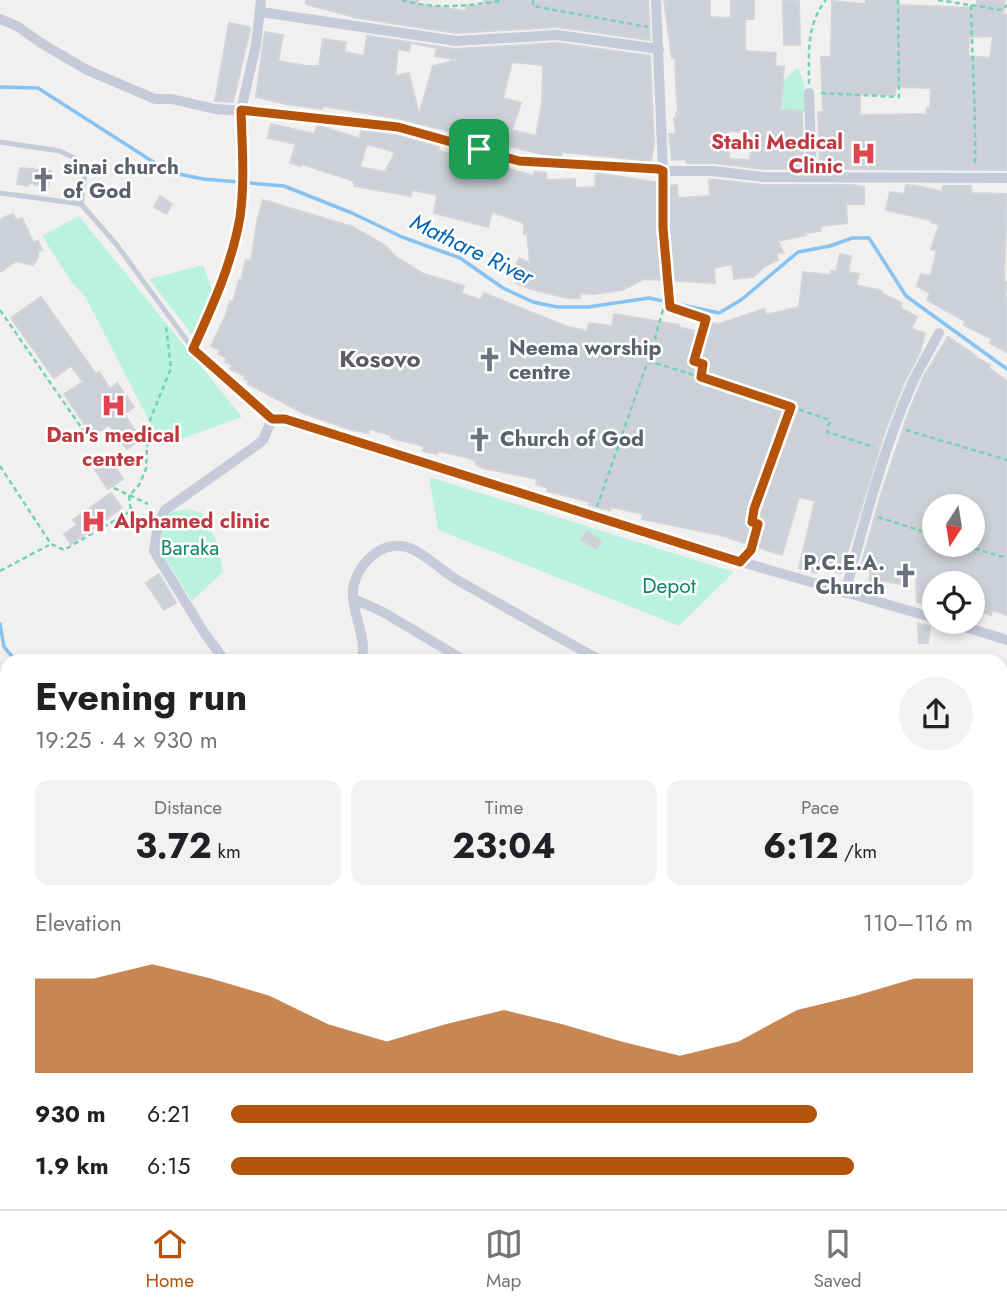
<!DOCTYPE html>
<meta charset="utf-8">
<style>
:root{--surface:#fff;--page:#f2f2f2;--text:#202124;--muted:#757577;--line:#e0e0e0;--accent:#b45309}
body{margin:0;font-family:Jost,sans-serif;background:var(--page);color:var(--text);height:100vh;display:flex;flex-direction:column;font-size:26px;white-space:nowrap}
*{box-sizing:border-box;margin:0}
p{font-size:23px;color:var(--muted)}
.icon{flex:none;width:38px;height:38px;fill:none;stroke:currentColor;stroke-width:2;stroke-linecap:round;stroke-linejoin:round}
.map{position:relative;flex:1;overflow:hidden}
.sheet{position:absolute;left:0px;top:654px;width:1008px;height:555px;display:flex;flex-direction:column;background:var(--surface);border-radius:21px 21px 0 0;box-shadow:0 4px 10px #0003}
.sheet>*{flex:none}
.needle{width:46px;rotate:192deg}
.fabs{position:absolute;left:922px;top:494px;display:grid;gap:14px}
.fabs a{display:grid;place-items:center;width:63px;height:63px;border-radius:50%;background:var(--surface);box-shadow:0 4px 10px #0003;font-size:35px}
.pin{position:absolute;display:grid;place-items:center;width:60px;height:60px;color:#fff;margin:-30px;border-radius:14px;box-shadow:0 4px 10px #0006}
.round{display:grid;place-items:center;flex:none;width:74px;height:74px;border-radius:37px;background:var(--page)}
.head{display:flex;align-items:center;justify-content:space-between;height:119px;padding:0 35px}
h1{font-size:38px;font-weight:700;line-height:52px}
.figures{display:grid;grid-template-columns:repeat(3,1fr);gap:10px;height:119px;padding:7px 35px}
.figures div{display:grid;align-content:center;border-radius:14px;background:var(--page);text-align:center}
.figures b{font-size:35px;font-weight:700}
.figures small{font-size:19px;font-weight:400}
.figures p{font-size:19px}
.chart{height:196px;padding:14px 35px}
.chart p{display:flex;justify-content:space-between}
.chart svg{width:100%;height:126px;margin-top:7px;fill:var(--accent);opacity:.7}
ul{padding:0 35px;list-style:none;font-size:23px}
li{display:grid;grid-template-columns:112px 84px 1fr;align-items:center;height:52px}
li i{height:18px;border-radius:9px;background:var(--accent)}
.dock{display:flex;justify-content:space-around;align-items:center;height:98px;border-top:2px solid var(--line);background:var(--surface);font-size:19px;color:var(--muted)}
.dock a{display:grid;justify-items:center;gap:4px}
.dock .active{color:var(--accent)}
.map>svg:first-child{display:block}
.green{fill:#bbf2dd}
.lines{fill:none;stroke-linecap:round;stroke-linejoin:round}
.stream{stroke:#86c2f2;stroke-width:3.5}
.building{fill:#ced0d7;stroke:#d3d4db;stroke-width:2;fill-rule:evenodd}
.path{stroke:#71d2b9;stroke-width:2.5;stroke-dasharray:5 3.5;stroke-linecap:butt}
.service{stroke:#c5cbd8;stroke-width:5}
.minor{stroke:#c5cbd8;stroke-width:10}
.route-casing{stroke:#fff;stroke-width:14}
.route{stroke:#b45309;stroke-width:9}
.labels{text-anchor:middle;stroke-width:5;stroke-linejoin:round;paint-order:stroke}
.health-label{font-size:21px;font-weight:bold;fill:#be3a42;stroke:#fff;text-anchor:end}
.worship-label{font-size:21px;font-weight:bold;fill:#5b616d;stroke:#fff;text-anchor:start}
.park-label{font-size:21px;fill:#118566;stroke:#fff}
.water-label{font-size:23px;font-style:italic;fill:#0366b4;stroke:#fff}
.quarter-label{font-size:24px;font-weight:bold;fill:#5c5e65;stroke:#fff}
</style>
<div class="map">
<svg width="1007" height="1209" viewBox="0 0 1007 1209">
<rect width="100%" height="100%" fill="#f2f0ef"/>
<g class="green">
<polygon points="798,67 805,86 807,112 783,111 781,83"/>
<polygon points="79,216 242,417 162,446 86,298 72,283 42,236"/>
<polygon points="203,265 214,295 193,336 149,279"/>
<polygon points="429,477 734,572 679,626 438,530"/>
<polygon points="189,509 203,514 217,543 223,572 192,601 159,549 167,513"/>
<polygon points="7,738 7,1202 506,1202 510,1209 0,1209 0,743"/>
<polygon points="1001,1149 1007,1150 1007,1209 930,1209 921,1202 1001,1202"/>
<polygon points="508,1202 831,1202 839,1209 512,1209"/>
</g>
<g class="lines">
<g class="stream">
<polyline points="0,87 38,88 169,172 203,179 284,186 352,213 402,237 460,258 503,288 533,302 557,307 588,307 649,298 719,313 741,300 798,252 830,246 852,238 869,238 906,296 1007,369"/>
<polyline points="0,624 4,647 17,662"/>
<polyline points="503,1202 506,1209"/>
</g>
</g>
<g class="building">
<polygon points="306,0 419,0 417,4 466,11 466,6 485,5 484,0 648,0 650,40 558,27 456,33 358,18 306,4"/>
<path d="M 664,0 L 710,0 L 710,17 L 731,18 L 731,0 L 754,0 L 754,19 L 745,19 L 745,51 L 776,53 L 775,66 L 784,67 L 781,110 L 802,111 L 804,169 L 763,169 L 714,163 L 687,163 L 685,159 L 672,160 L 669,134 L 676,134 L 674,118 L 677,118 L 676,113 L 678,112 L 676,84 L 675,58 L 672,58 ZM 729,131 L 752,133 L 750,160 L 729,159 Z"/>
<path d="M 866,0 L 897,0 L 897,5 L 977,8 L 977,0 L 1005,0 L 1003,14 L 1007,15 L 1007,170 L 820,169 L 818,112 L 823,112 L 821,57 L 831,57 L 832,1 L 866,4 ZM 993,36 L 990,58 L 968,56 L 969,37 ZM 896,87 L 931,88 L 930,108 L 927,108 L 926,114 L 860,115 L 860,94 L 895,95 Z"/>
<polygon points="783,1 799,1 800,45 784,45"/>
<polygon points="229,23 250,27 250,29 233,102 215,101"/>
<path d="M 265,32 L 283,35 L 278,61 L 307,66 L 319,66 L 323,39 L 346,42 L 344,52 L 364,56 L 367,36 L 455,49 L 557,43 L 650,56 L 654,143 L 651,161 L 562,152 L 561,156 L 541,154 L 400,119 L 323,106 L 322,109 L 286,104 L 256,97 ZM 411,43 L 437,48 L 435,56 L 457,60 L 433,66 L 419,115 L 409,73 L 395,76 L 398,49 L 409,51 ZM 512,62 L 543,65 L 542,104 L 536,136 L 512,130 L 521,103 L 503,98 Z"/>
<path d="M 271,124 L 314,134 L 318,125 L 360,139 L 361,130 L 396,135 L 439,147 L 438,151 L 457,155 L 454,172 L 481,181 L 487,163 L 534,176 L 534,172 L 546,173 L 546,180 L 575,179 L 575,188 L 595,187 L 596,173 L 660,183 L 659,187 L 677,185 L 678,198 L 710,196 L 709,179 L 763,185 L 854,185 L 864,187 L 864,204 L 846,204 L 847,223 L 820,226 L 821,231 L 805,233 L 806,235 L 778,241 L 783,252 L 776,254 L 778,260 L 765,266 L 753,277 L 734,279 L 732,264 L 714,268 L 715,283 L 644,279 L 622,290 L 594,294 L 580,293 L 580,298 L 567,298 L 531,289 L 516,283 L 521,272 L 514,269 L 519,258 L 530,263 L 527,234 L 524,234 L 524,224 L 522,222 L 492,212 L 488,227 L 434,213 L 437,195 L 412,190 L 411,196 L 354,186 L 354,181 L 301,164 L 300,166 L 290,163 L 296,144 L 268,138 ZM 367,144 L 395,152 L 385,172 L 360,167 Z"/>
<polygon points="20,168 51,171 48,187 28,183 28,186 17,184"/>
<polygon points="906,185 918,186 943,192 943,186 971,186 971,193 1007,194 1004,282 1007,282 1005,297 1007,297 1007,352 990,343 992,339 964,325 965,321 927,300 930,293 917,286 921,274 929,276 931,274 937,251 931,249 939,225 931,222 931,220 886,210 890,192 904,194"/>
<polygon points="160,196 172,204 166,214 154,207"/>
<polygon points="263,200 353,227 386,246 396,257 424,274 464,286 461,293 481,300 484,293 565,326 587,331 589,323 612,326 614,314 679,325 678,327 704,333 707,322 719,324 764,309 766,315 799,307 803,272 830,275 831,271 836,272 840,254 851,256 848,272 859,274 856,285 882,291 881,293 902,303 901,308 917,317 911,329 925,333 920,352 904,383 884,434 841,573 817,567 816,573 799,568 815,501 799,497 782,555 729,538 729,537 642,519 643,514 611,507 610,510 600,508 589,505 590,502 547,491 548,488 536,484 537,479 483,468 475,464 476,461 465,457 438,451 437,454 423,451 424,446 391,438 391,435 369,429 368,433 349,429 303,413 248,384 249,381 244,379 245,376 230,369 232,365 225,362 227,358 218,354 220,351 211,346 226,315 230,301 233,302 239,280 241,280 246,260 251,261 257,222"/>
<polygon points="13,214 16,220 22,218 33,242 38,241 42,250 38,251 38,257 33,265 16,261 0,272 0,219"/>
<polygon points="41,297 96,374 99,372 110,389 117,383 134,407 124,414 141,439 127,449 109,425 93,436 64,394 83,382 71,366 54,378 11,318"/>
<path d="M 948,337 L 976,356 L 975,357 L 990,365 L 989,368 L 1007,381 L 1007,615 L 992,610 L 991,615 L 973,609 L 973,583 L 934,583 L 934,606 L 917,602 L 916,574 L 901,574 L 901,584 L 884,581 L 883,585 L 869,581 L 871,571 L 860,569 L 882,491 L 908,414 L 924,376 ZM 934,506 L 973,506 L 973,544 L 965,544 L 963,550 L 934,544 Z"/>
<polygon points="110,459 123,479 108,489 95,470"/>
<polygon points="111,493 122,508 71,544 64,534 77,525 73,520"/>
<polygon points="587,531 601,541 596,549 581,539"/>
<polygon points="159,574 176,603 164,610 146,583"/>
<polygon points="918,624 930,626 928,643 919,643"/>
</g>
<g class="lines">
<g class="path">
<path d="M 402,0 C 435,10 470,6 504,0"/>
<polyline points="533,0 533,6 648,27"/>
<polyline points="938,0 1002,10 1007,5"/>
<path d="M 971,5 C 972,59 976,113 975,166"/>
<path d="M 809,84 C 809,53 806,25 826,0"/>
<polyline points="821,93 899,97 898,0"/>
<polyline points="663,181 663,228 670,307"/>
<polyline points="0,310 85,433"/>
<polyline points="648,361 701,377"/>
<polyline points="791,407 830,420 827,432 874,447"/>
<polyline points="906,430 1007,460"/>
<polyline points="0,466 51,544 64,550 131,511 129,496 139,485 146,469 148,425 171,368 166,327"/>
<polyline points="114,488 148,504"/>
<polyline points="597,507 646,366 653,357 656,334 663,310 670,307 706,319 694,361 703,364 701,377 791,407 754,509 752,522 758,524 750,552"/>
<polyline points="878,517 934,535"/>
<polyline points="958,544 1007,558"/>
<polyline points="0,571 49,545"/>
</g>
<g class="service">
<polyline points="0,142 60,151 76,159 85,173 81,204"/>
<polyline points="0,193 81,204 116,244 193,349"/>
</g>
<g class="minor">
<polyline points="261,0 256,45 241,110 243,165 240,217 226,272 193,349 272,419 285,419 639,532 934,618"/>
<polyline points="656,0 663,171"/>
<polyline points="261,12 456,41 557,35 659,49"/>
<polyline points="0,19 17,26 41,43 87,70 155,99 172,99 215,109 291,114 398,127 519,161 658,169 663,171 713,171 763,177 1007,178"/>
<polyline points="809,93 812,177"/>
<path d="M 845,593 C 864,524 882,452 911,386 C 919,368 930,350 939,333"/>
<polyline points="354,599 383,612 467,662"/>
<polyline points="945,621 1007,640"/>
<polyline points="226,662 205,634 154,551 158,524 165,510 257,445 263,440 272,419"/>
<path d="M 361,662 C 370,634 344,605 356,578 C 363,561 380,544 401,546 C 419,547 442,572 459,581 C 507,608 555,636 604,662"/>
<polyline points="0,693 7,702"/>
<polyline points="1001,701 1007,699"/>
<polyline points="1001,783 1007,772"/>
<polyline points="1001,892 1007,894"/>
<polyline points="1001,924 1007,909"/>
<polyline points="0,939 2,939"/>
<polyline points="1001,1155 1007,1159"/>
<polyline points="609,1202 614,1209"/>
<polyline points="884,1202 892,1209"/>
</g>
</g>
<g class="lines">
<defs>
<path id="route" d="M 241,110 L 398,127 L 519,161 L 658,169 L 663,171 L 663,228 L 670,307 L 706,319 L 694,361 L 703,364 L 701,377 L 791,407 L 754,509 L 752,522 L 758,524 L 751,550 L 740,562 L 285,419 L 272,419 L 193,349 C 212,307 232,264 240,217 C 245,182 242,145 241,110 Z"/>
</defs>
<use href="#route" class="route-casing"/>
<use href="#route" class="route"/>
</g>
<defs>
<symbol id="hospital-bare" viewBox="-9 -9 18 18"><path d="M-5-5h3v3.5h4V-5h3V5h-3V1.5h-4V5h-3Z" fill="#e0444e" stroke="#fff" stroke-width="2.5" paint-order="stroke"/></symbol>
<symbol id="church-bare" viewBox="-9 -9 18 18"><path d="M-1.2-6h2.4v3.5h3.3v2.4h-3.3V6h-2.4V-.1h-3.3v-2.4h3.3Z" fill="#6b7280" stroke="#fff" stroke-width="2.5" paint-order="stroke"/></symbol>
</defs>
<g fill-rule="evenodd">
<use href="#hospital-bare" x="846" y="136" width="35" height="35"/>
<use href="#church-bare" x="26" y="162" width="35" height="35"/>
<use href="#church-bare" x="472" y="342" width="35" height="35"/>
<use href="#hospital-bare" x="96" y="388" width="35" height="35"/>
<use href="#church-bare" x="462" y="422" width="35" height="35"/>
<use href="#hospital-bare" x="76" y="504" width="35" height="35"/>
<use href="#church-bare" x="888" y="558" width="35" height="35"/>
</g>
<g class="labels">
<g class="health-label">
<text x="843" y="149">Stahi Medical<tspan x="843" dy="24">Clinic</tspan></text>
<text x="113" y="442" text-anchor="middle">Dan's medical<tspan x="113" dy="24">center</tspan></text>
<text x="114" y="528" text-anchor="start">Alphamed clinic</text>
</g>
<g class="worship-label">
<text x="63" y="174">sinai church<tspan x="63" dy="24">of God</tspan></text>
<text x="509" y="355">Neema worship<tspan x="509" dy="24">centre</tspan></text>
<text x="500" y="446">Church of God</text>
<text x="885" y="570" text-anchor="end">P.C.E.A.<tspan x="885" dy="24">Church</tspan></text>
</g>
<g class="park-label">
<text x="190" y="555">Baraka</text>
<text x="669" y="593">Depot</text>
</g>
<g class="water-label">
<text transform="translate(472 249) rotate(26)" y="8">Mathare River</text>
</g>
<g class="quarter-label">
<text x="380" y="367">Kosovo</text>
</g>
</g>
</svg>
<div class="fabs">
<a><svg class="needle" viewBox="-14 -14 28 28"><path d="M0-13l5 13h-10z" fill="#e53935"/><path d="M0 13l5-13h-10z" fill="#757577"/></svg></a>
<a><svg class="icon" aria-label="locate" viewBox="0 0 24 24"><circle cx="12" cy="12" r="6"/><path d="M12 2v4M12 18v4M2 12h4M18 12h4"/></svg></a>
</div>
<div class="pin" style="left:479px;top:149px;background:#1e9e55"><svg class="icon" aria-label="arrive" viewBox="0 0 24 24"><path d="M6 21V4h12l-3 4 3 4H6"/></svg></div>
<section class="sheet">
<div class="head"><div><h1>Evening run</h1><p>19:25 · 4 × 930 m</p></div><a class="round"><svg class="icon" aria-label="share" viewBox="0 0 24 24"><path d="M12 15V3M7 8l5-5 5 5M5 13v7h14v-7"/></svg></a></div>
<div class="figures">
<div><p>Distance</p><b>3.72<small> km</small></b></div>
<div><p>Time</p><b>23:04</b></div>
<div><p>Pace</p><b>6:12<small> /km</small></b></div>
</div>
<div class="chart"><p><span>Elevation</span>110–116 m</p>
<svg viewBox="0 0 160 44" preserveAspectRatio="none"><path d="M0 44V11L10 11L20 6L30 11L40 17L50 27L60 33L70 27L80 22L90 27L100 33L110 38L120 33L130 22L140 17L150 11L160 11V44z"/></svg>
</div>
<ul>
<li><b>930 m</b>6:21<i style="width:79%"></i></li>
<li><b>1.9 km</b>6:15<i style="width:84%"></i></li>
</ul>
</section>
</div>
<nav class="dock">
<a class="active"><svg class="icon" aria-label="home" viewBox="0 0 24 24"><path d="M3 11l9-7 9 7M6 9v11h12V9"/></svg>Home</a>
<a><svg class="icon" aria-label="map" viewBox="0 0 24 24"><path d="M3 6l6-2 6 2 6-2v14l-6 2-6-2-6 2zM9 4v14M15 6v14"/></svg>Map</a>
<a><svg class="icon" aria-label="saved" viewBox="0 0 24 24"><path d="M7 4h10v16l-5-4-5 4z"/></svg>Saved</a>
</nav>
